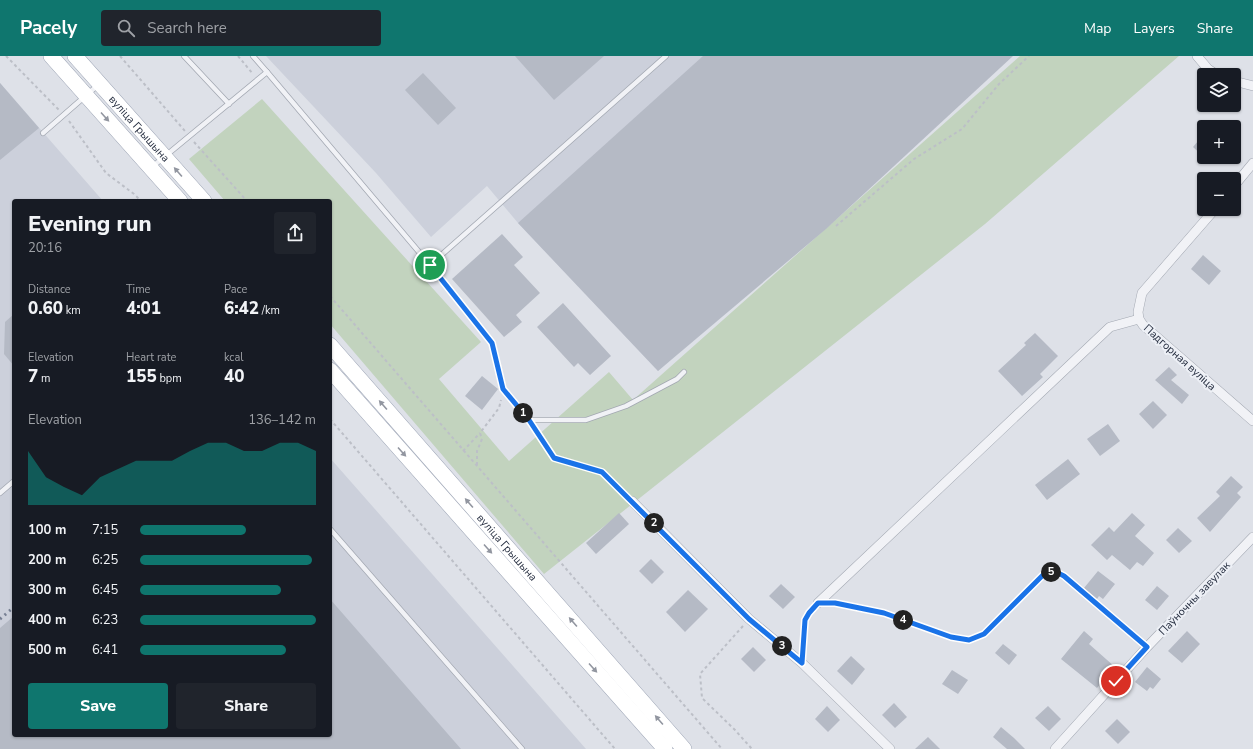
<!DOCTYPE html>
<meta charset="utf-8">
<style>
:root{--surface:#171b24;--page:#20242c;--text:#f1f3f6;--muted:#9ea1a6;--accent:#0f766e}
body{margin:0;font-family:"Nunito Sans",sans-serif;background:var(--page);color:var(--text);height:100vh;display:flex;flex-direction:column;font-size:15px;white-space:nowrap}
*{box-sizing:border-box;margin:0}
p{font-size:13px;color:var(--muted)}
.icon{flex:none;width:22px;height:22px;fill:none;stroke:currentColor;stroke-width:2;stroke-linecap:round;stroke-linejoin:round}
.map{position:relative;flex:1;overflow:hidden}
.sheet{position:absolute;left:12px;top:143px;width:320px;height:538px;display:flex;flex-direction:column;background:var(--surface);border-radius:4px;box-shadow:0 1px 3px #0004}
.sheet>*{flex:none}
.buttons{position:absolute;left:1197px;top:12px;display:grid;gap:8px}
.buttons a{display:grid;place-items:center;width:44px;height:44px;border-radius:4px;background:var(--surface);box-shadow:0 1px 3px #0004;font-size:20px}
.pin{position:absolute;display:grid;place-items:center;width:34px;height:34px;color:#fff;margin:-17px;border:2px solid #fff;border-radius:50%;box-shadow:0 1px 4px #0007}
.km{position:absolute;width:20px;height:20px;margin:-10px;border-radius:50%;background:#222;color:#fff;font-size:11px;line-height:20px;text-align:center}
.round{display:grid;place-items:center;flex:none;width:42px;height:42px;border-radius:4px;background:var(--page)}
.headline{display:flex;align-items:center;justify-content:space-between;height:68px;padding:0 16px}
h1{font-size:22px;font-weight:800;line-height:30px}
.stats{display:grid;grid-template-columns:repeat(3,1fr);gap:6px;height:68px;padding:4px 16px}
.stats div{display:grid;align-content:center}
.stats b{font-size:17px;font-weight:800}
.stats small{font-size:11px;font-weight:400}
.stats p{font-size:11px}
.chart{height:112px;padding:8px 16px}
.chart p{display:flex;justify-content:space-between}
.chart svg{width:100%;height:72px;margin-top:4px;fill:var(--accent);opacity:.7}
.primary-button{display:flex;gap:8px;margin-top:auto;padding:8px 16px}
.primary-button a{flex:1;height:46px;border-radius:4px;background:var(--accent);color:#fff;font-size:16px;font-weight:800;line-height:46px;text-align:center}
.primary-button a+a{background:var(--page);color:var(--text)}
ul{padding:0 16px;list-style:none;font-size:13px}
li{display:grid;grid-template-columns:64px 48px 1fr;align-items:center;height:30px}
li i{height:10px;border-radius:5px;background:var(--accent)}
header{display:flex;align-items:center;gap:24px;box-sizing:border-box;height:56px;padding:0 20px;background:var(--accent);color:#fff}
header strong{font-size:19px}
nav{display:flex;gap:22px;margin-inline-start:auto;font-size:14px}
.search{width:280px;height:36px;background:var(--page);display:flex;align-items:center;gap:10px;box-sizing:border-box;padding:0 14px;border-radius:4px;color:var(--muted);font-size:15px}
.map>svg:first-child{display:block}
.built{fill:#ccd0db}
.green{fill:#c2d3be}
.building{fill:#b5bac5}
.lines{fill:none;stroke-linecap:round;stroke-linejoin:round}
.service-casing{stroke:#a3a8b2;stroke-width:6}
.minor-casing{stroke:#a3a8b2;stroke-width:10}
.primary-casing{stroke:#9ca4b5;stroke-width:16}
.path{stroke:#bcbfc7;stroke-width:2;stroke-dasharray:3 3;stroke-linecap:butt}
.service{stroke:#f1f2f6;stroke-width:4.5}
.minor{stroke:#f1f2f6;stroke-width:9}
.primary{stroke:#fff;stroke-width:15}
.rail{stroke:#767f93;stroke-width:3;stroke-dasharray:2 4;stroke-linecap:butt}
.oneway{fill:#9296a0}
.route-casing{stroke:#fff;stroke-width:8}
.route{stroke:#1a73e8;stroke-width:5}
.labels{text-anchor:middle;stroke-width:4;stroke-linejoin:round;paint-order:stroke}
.street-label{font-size:11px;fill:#262e40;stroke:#edf0f6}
</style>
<header>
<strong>Pacely</strong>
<div class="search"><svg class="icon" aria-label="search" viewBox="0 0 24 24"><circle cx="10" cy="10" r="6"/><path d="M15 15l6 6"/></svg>Search here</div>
<nav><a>Map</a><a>Layers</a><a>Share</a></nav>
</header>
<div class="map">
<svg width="1253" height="693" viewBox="0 0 1253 693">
<rect width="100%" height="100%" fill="#dee1e8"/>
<g class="built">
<polygon points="266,0 1009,0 658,315 518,167 487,130 431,181 376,117"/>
<polygon points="0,27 103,145 14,145 14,679 330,679 330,402 586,693 0,693"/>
</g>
<polygon class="green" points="1020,0 1179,0 985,168 544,518 330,268 330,145 225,145 189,103 262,43 481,286 439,323 509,405 609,316 633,344"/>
<g class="building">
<polygon points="515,0 604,0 554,44"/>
<polygon points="703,0 1013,0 826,173 658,315 518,167"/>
<polygon points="423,17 456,52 438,69 405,34"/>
<polygon points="0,27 39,72 0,104"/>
<polygon points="1204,78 1204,101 1193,91"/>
<polygon points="502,178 523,201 514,209 540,237 516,259 522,266 504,281 452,223"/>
<polygon points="1203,199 1221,215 1209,229 1191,213"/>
<polygon points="563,247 611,300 590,319 578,307 574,311 537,271"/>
<polygon points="14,258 14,310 4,298 5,266"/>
<polygon points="1035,277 1058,300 1040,318 1043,321 1022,340 998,315 1026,289 1024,287"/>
<polygon points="1169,311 1177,319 1171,324 1189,339 1182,348 1155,324"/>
<polygon points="482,320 498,333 482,354 465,340"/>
<polygon points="1153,345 1167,359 1153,373 1139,358"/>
<polygon points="1108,368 1120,385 1100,400 1087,383"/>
<polygon points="1068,403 1080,418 1047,444 1035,429"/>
<polygon points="1231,420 1243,431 1237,437 1241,441 1210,476 1197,462 1220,440 1216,436"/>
<polygon points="619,457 629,468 596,498 586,487"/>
<polygon points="1132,457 1145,469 1135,480 1154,497 1143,510 1137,506 1130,514 1112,499 1107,504 1091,489 1109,471 1114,476"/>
<polygon points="1178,472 1192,485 1179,497 1166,484"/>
<polygon points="651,503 664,516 652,528 639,515"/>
<polygon points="1098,515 1115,528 1103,543 1099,540 1097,543 1084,532"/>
<polygon points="781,528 795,541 783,553 769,540"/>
<polygon points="1157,530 1169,540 1157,554 1145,544"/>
<polygon points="688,534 708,553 685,576 666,556"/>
<polygon points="330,543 461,693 0,693 0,572 14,560 14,679 330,679"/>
<polygon points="1084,575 1093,583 1089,588 1115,611 1097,632 1061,603"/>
<polygon points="1187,575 1200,588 1182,607 1168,595"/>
<polygon points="1003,588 1017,599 1009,609 995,597"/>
<polygon points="753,591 766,604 754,616 741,603"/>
<polygon points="851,600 865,613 852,629 837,615"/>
<polygon points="1147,611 1161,623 1153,633 1150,631 1147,635 1135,626"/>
<polygon points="952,614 968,624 958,638 942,628"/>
<polygon points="894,647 907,661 895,672 882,659"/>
<polygon points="827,650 840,664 828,676 815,663"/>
<polygon points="1048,650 1061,663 1049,675 1035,662"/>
<polygon points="1117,663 1130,676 1118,688 1105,675"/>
<polygon points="1001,671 1014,682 1025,693 1007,693 993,681"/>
<polygon points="928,681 940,693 915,693"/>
</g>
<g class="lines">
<defs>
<g id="service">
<polyline points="184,0 229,48"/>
<polyline points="253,0 267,16"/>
<polyline points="43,77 98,29"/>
<polyline points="152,111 267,16 430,209 492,287 503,333 529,364 586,364 626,350 677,323 684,316"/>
<polyline points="430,209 666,0"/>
<polyline points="0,437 14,425"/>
<polyline points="330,473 522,693"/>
<polyline points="802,607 805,564 809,557 818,547 835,547 885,557 951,581 969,584 984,578 1045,517 1054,515 1064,520 1147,591"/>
</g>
<g id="minor">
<polyline points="1197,0 1208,13 1217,19"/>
<polyline points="1234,25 1253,30"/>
<polyline points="1234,130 1253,107"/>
<polyline points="1215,153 1142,237 1138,256 1139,263 1143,269 1253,365"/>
<polyline points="632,445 749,563 802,607 890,693"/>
<polyline points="818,547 1110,271 1139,263"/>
<polyline points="1055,693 1147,591 1253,481"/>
</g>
<g id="primary">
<polyline points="51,0 180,145"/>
<path id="s1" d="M 75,0 L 204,145"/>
<path id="s2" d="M 330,289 L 684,693"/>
<polyline points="330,314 665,693"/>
</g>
</defs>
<use href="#service" class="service-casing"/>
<use href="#minor" class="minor-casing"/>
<use href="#primary" class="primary-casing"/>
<g class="path">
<polyline points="6,0 59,54"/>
<polyline points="120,0 185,75"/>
<polyline points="238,0 253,18"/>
<polyline points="69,65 106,117 134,138 141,145"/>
<polyline points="194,86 247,145"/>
<polyline points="836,170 914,103 962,73 999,28 1029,0"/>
<polyline points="330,240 722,693"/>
<polyline points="330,363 615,693"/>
<polyline points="534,371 554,402 602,416 626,439"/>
<polyline points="463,395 480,377"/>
<polyline points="477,409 477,395 482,383 480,377 499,352 501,344"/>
<polyline points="743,570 700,618 702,642 735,674 752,693"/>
</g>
<use href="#service" class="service"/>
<use href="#minor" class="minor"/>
<use href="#primary" class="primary"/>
<polyline class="rail" points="0,563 14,551"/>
</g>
<defs><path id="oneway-solid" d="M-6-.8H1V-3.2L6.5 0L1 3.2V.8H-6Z"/></defs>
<g class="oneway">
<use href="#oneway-solid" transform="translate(105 61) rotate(48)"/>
<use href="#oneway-solid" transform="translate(178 116) rotate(-131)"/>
<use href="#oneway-solid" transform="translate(383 349) rotate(-131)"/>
<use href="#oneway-solid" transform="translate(402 396) rotate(48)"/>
<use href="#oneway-solid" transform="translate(469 447) rotate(-131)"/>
<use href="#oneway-solid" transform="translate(488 493) rotate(48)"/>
<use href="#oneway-solid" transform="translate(573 566) rotate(-131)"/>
<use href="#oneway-solid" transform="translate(593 612) rotate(48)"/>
<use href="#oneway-solid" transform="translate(659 664) rotate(-131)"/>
</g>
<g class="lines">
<defs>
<polyline id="route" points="430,209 492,287 503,333 529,364 554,402 602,416 749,563 802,607 805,564 809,557 818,547 835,547 884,557 951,581 969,584 984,578 1045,517 1054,515 1064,520 1147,591 1116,625"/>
</defs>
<use href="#route" class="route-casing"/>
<use href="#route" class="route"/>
</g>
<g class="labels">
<g class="street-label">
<text dy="4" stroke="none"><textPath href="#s1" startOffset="97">вуліца Грышына</textPath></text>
<text transform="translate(1180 301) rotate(42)" y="4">Падгорная вуліца</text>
<text dy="4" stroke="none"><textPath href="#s2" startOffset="269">вуліца Грышына</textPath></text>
<text transform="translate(1194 542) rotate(-46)" y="4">Паўночны завулак</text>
</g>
</g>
</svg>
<div class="buttons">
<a><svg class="icon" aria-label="layers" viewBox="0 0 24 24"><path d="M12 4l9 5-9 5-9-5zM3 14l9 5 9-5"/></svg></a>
<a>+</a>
<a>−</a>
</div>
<div class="pin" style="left:430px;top:209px;background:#1e9e55"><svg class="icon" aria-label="arrive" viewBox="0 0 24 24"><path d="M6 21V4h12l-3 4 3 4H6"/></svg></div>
<div class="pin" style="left:1116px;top:625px;background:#d93025"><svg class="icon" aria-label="check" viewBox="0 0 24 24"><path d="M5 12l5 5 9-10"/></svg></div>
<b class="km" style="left:523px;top:357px">1</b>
<b class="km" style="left:654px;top:467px">2</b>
<b class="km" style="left:782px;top:590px">3</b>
<b class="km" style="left:903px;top:564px">4</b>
<b class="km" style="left:1051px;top:516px">5</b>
<section class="sheet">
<div class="headline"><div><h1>Evening run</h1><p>20:16</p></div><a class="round"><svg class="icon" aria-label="share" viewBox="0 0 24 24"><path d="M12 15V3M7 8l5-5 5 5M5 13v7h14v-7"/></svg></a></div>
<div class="stats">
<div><p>Distance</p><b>0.60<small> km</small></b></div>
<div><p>Time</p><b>4:01</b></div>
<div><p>Pace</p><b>6:42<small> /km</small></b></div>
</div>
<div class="stats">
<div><p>Elevation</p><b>7<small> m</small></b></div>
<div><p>Heart rate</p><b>155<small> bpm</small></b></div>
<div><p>kcal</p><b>40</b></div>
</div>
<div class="chart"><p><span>Elevation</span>136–142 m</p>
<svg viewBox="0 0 160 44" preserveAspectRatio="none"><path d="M0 44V11L10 27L20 33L30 38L40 27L50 22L60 17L70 17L80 17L90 11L100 6L110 6L120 11L130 11L140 6L150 6L160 11V44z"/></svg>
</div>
<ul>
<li><b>100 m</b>7:15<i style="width:60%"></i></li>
<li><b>200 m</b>6:25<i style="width:98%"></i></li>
<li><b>300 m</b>6:45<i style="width:80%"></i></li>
<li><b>400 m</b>6:23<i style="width:100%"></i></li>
<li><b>500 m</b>6:41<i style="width:83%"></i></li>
</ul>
<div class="primary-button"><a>Save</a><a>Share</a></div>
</section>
</div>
